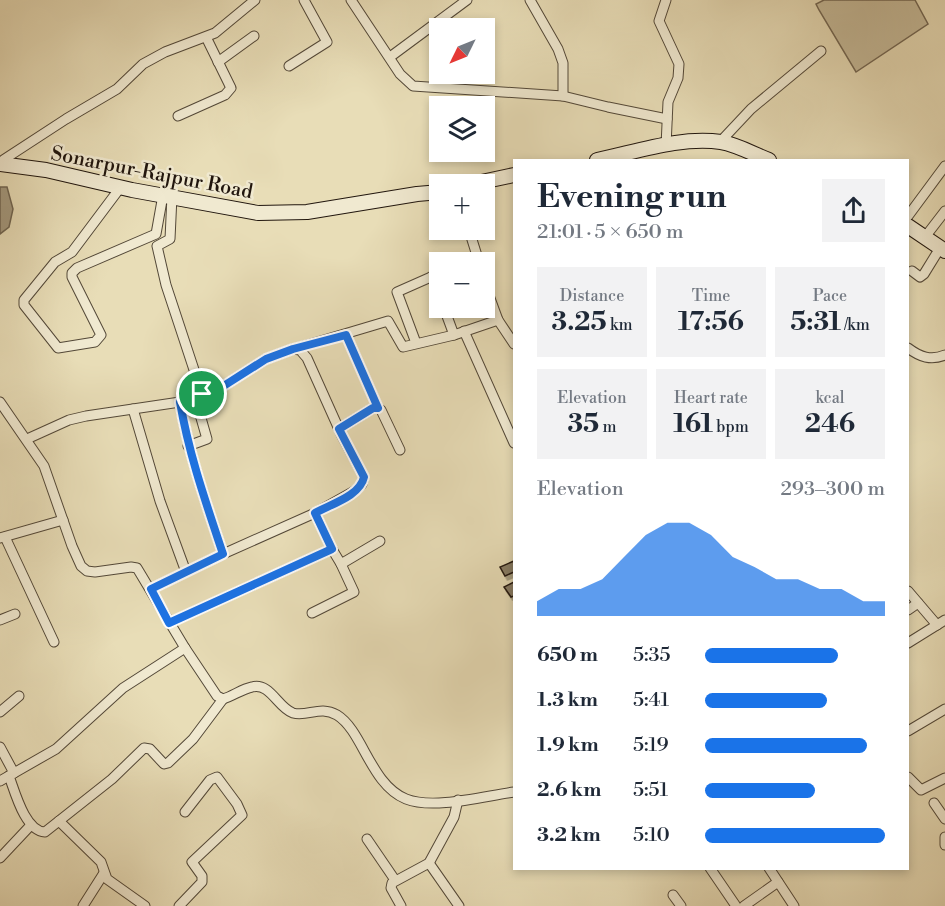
<!DOCTYPE html>
<meta charset="utf-8">
<style>
:root{--surface:#fff;--page:#f2f2f3;--text:#1f2937;--muted:#747a83;--accent:#1a73e8}
body{margin:0;font-family:"Libre Bodoni",serif;background:var(--page);color:var(--text);height:100vh;display:flex;flex-direction:column;font-size:22px;white-space:nowrap}
*{box-sizing:border-box;margin:0}
p{font-size:20px;color:var(--muted)}
.icon{flex:none;width:33px;height:33px;fill:none;stroke:currentColor;stroke-width:2;stroke-linecap:round;stroke-linejoin:round}
.map{position:relative;flex:1;overflow:hidden}
.sheet{position:absolute;left:513px;top:159px;width:396px;height:711px;display:flex;flex-direction:column;background:var(--surface);border-radius:0px;box-shadow:0 3px 9px #0003}
.sheet>*{flex:none}
.needle{width:39px;rotate:227deg}
.tools{position:absolute;left:429px;top:18px;display:grid;gap:12px}
.tools a{display:grid;place-items:center;width:66px;height:66px;border-radius:0px;background:var(--surface);box-shadow:0 3px 9px #0003;font-size:30px}
.pin{position:absolute;display:grid;place-items:center;width:51px;height:51px;color:#fff;margin:-26px;border:3px solid #fff;border-radius:50%;box-shadow:0 2px 6px #0007}
.round{display:grid;place-items:center;flex:none;width:63px;height:63px;border-radius:0px;background:var(--page)}
.headline{display:flex;align-items:center;justify-content:space-between;height:102px;padding:0 24px}
h1{font-size:33px;font-weight:700;line-height:45px}
.metrics{display:grid;grid-template-columns:repeat(3,1fr);gap:9px;height:102px;padding:6px 24px}
.metrics div{display:grid;align-content:center;border-radius:0px;background:var(--page);text-align:center}
.metrics b{font-size:26px;font-weight:700}
.metrics small{font-size:16px;font-weight:400}
.metrics p{font-size:16px}
.chart{height:168px;padding:12px 24px}
.chart p{display:flex;justify-content:space-between}
.chart svg{width:100%;height:108px;margin-top:6px;fill:var(--accent);opacity:.7}
ul{padding:0 24px;list-style:none;font-size:20px}
li{display:grid;grid-template-columns:96px 72px 1fr;align-items:center;height:45px}
li i{height:15px;border-radius:8px;background:var(--accent)}
.map>svg:first-child{display:block}
.green{fill:#c6bb9a;stroke:#746854;stroke-width:1.5}
.water{fill:#a4997e;stroke:#706551;stroke-width:1.5}
.building{fill:#887d66;stroke:#21160e;stroke-width:1.5;filter:url(#shadow)}
.lines{fill:none;stroke-linecap:round;stroke-linejoin:round}
.minor-casing{stroke:#534838;stroke-width:11}
.secondary-casing{stroke:#21160e;stroke-width:16}
.minor{stroke:#f0e9d0;stroke-width:9}
.secondary{stroke:#f0e9d0;stroke-width:14}
.route-casing{stroke:#fff;stroke-width:12}
.route{stroke:#1a73e8;stroke-width:8}
.labels{text-anchor:middle;stroke-width:5;stroke-linejoin:round;paint-order:stroke}
.street-label{font-size:20px;fill:#21160e;stroke:#f0e9d0}
</style>
<div class="map">
<svg width="945" height="906" viewBox="0 0 945 906">
<defs>
<filter id="shadow"><feDropShadow dx="2.5" dy="4" stdDeviation="0" flood-color="#0004"/></filter>
</defs>
<rect width="100%" height="100%" fill="#e8ddb7"/>
<filter id="stains"><feTurbulence type="fractalNoise" baseFrequency=".00333" numOctaves="4"/><feColorMatrix values="0 0 0 0 .2 0 0 0 0 .09 0 0 0 0 .02 0 0 0 .5 -.17"/></filter>
<radialGradient id="worn" r=".72"><stop offset=".6" stop-color="#630" stop-opacity="0"/><stop offset="1" stop-color="#630" stop-opacity=".3"/></radialGradient>
<polygon class="green" points="824,0 915,0 928,24 856,72 819,10 816,4"/>
<polygon class="water" points="0,187 7,187 13,209 9,227 0,234"/>
<g class="building">
<polygon points="514,561 514,572 505,576 500,567"/>
<polygon points="514,582 514,596 511,597 504,587"/>
</g>
<g class="lines">
<defs>
<g id="minor">
<polyline points="351,0 400,74 413,86 563,96 608,107 667,119"/>
<polyline points="530,0 558,49 563,63 563,96"/>
<polyline points="666,0 659,21 679,64 678,78 668,102 666,146"/>
<polyline points="390,57 467,0"/>
<polyline points="218,62 254,36"/>
<polyline points="289,66 327,42 304,0"/>
<polyline points="178,116 225,95 231,88 206,37"/>
<polyline points="720,142 751,109 821,51"/>
<polyline points="0,162 66,119 117,89 143,64 165,52 215,33 255,0"/>
<polyline points="120,188 72,252 55,262 24,300 24,305 58,348 95,342 101,335 72,277 72,273 77,268 156,234 163,195"/>
<polyline points="172,196 170,239 157,246 166,285 202,394"/>
<polyline points="908,216 945,166"/>
<polyline points="469,230 479,262"/>
<polyline points="925,237 945,211"/>
<polyline points="463,262 477,257"/>
<polyline points="912,271 920,277 924,274 940,248"/>
<polyline points="432,276 440,295"/>
<polyline points="484,282 498,320 514,344"/>
<polyline points="444,308 454,335 498,320"/>
<polyline points="464,331 514,443"/>
<polyline points="346,335 378,408"/>
<polyline points="416,343 397,292 440,273"/>
<path d="M 908,348 C 920,357 931,361 945,355"/>
<polyline points="294,349 388,321 403,347 454,335"/>
<path d="M 0,402 L 44,466 L 72,546 L 81,566 L 87,571 L 95,572 L 131,567 L 137,568 L 185,648 L 217,696 L 223,699 C 233,696 242,689 252,687 C 270,682 278,708 293,713 C 308,717 320,705 337,715 C 363,731 370,784 406,799 C 434,810 484,796 514,792"/>
<path d="M 180,402 C 189,455 206,503 223,554"/>
<polyline points="133,409 160,501 186,572"/>
<polyline points="339,429 373,408 378,408 381,410 400,450"/>
<polyline points="27,439 69,420 86,416 180,402 222,387 266,359 293,349 300,350 307,358 342,436 364,477 362,484 356,490 315,513 223,554 151,589"/>
<polyline points="188,446 207,439 195,397"/>
<polyline points="5,537 54,642"/>
<polyline points="0,538 63,520"/>
<polyline points="332,549 341,564 380,541"/>
<polyline points="908,591 937,625"/>
<polyline points="908,610 918,603"/>
<polyline points="312,613 354,592 341,564"/>
<polyline points="0,620 15,614"/>
<polyline points="169,623 332,549 315,513"/>
<polyline points="908,643 945,620"/>
<polyline points="0,712 19,696"/>
<polyline points="908,731 945,709"/>
<polyline points="0,747 14,773"/>
<path d="M 9,776 C 15,792 25,831 45,832 L 112,779 L 144,748 L 150,749 L 164,764 L 168,763 L 193,739 L 223,699"/>
<polyline points="908,777 921,790 945,778"/>
<polyline points="0,781 56,749 123,688 185,648"/>
<polyline points="934,803 945,819"/>
<polyline points="59,821 101,862 107,879 145,906"/>
<polyline points="945,837 945,845"/>
<polyline points="367,839 395,880"/>
<polyline points="0,858 31,825"/>
<polyline points="429,863 459,906"/>
<polyline points="710,868 736,906"/>
<polyline points="769,868 794,906"/>
<polyline points="673,895 681,906"/>
<polyline points="83,906 104,873"/>
<polyline points="179,906 202,882 202,876 192,862 242,815 237,804 217,777 210,780 185,812"/>
<polyline points="401,906 391,888 392,883 429,863 454,817 458,800"/>
<polyline points="744,906 778,882"/>
</g>
<g id="secondary">
<path d="M 597,160 C 636,152 681,136 721,142 C 738,145 753,154 769,160"/>
<polyline points="0,164 46,170 132,190 258,213 307,212 417,194 440,192"/>
<polyline points="472,184 514,175"/>
<polyline points="908,226 945,251"/>
</g>
</defs>
<use href="#minor" class="minor-casing"/>
<use href="#secondary" class="secondary-casing"/>
<use href="#minor" class="minor"/>
<use href="#secondary" class="secondary"/>
</g>
<g class="lines">
<defs>
<path id="route" d="M 346,335 L 378,408 L 373,408 L 339,429 L 364,477 C 360,496 331,504 315,513 L 332,549 L 169,623 L 151,589 L 223,554 C 206,503 189,455 180,402 L 222,387 L 266,359 L 293,349 Z"/>
</defs>
<use href="#route" class="route-casing"/>
<use href="#route" class="route"/>
</g>
<g class="labels">
<g class="street-label">
<text transform="translate(152 172) rotate(11)" y="7">Sonarpur-Rajpur Road</text>
</g>
</g>
<rect width="100%" height="100%" filter="url(#stains)"/>
<rect width="100%" height="100%" fill="url(#worn)"/>
</svg>
<div class="tools">
<a><svg class="needle" viewBox="-14 -14 28 28"><path d="M0-13l5 13h-10z" fill="#e53935"/><path d="M0 13l5-13h-10z" fill="#747a83"/></svg></a>
<a><svg class="icon" aria-label="layers" viewBox="0 0 24 24"><path d="M12 4l9 5-9 5-9-5zM3 14l9 5 9-5"/></svg></a>
<a>+</a>
<a>−</a>
</div>
<div class="pin" style="left:202px;top:394px;background:#1e9e55"><svg class="icon" aria-label="arrive" viewBox="0 0 24 24"><path d="M6 21V4h12l-3 4 3 4H6"/></svg></div>
<section class="sheet">
<div class="headline"><div><h1>Evening run</h1><p>21:01 · 5 × 650 m</p></div><a class="round"><svg class="icon" aria-label="share" viewBox="0 0 24 24"><path d="M12 15V3M7 8l5-5 5 5M5 13v7h14v-7"/></svg></a></div>
<div class="metrics">
<div><p>Distance</p><b>3.25<small> km</small></b></div>
<div><p>Time</p><b>17:56</b></div>
<div><p>Pace</p><b>5:31<small> /km</small></b></div>
</div>
<div class="metrics">
<div><p>Elevation</p><b>35<small> m</small></b></div>
<div><p>Heart rate</p><b>161<small> bpm</small></b></div>
<div><p>kcal</p><b>246</b></div>
</div>
<div class="chart"><p><span>Elevation</span>293–300 m</p>
<svg viewBox="0 0 160 44" preserveAspectRatio="none"><path d="M0 44V38L10 33L20 33L30 29L40 20L50 11L60 6L70 6L80 11L90 20L100 24L110 29L120 29L130 33L140 33L150 38L160 38V44z"/></svg>
</div>
<ul>
<li><b>650 m</b>5:35<i style="width:74%"></i></li>
<li><b>1.3 km</b>5:41<i style="width:68%"></i></li>
<li><b>1.9 km</b>5:19<i style="width:90%"></i></li>
<li><b>2.6 km</b>5:51<i style="width:61%"></i></li>
<li><b>3.2 km</b>5:10<i style="width:100%"></i></li>
</ul>
</section>
</div>
